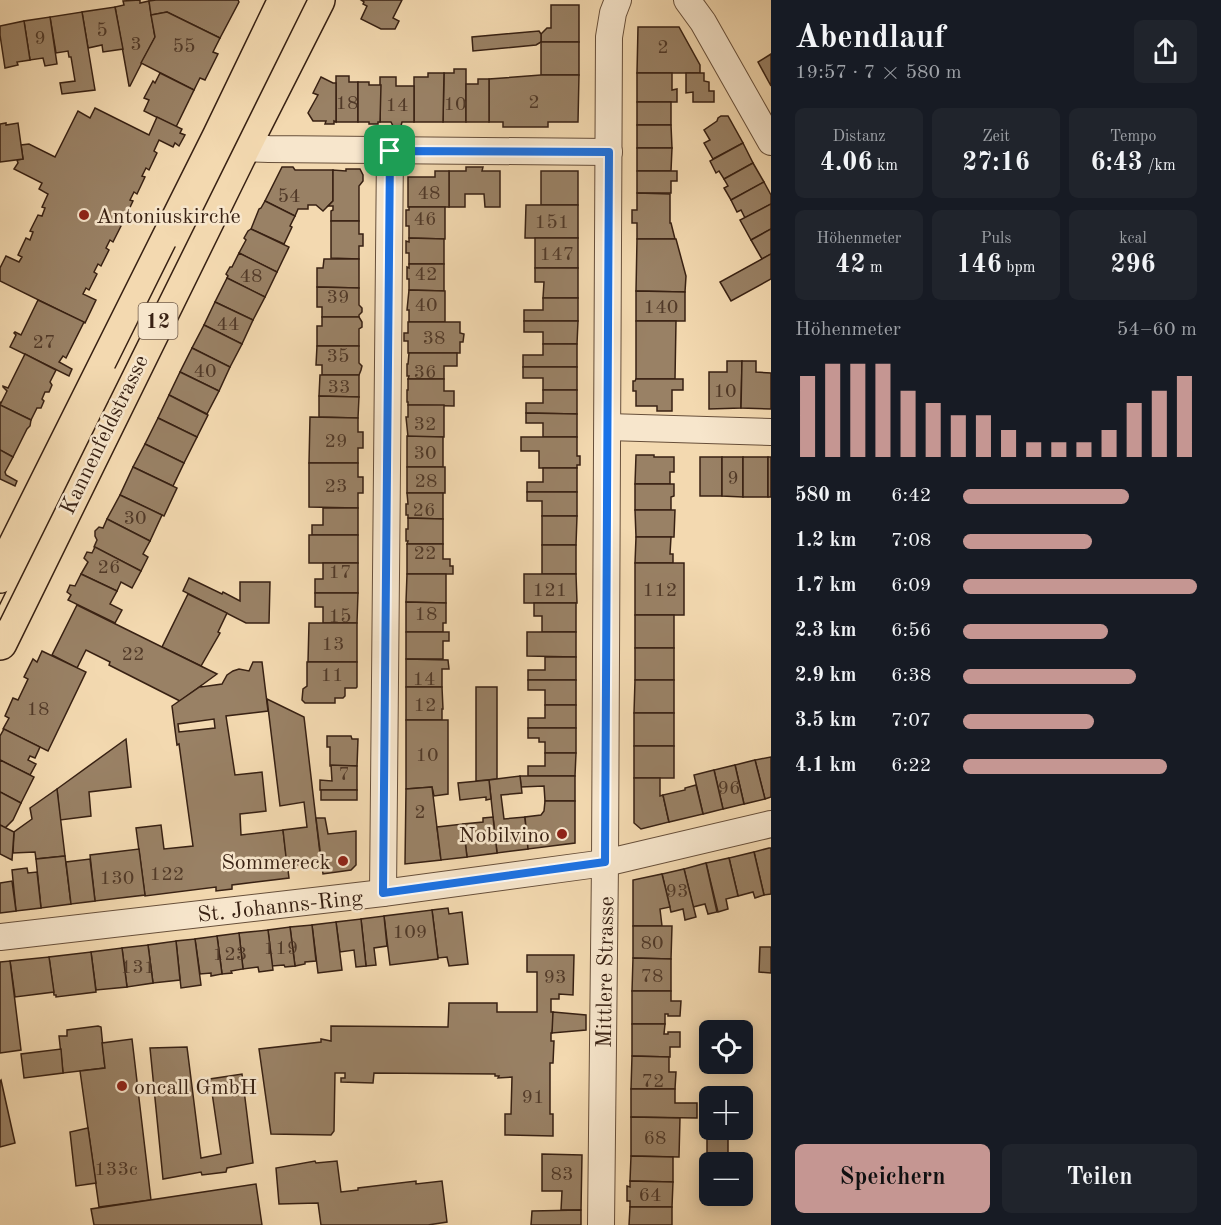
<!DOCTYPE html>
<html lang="de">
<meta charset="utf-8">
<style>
:root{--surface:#171b24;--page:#20242c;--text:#f1f3f6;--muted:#9ea1a6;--accent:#c59692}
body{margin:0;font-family:"Old Standard TT",serif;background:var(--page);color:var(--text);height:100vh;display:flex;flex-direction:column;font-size:22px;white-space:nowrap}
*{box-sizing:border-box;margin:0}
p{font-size:20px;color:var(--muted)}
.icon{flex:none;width:33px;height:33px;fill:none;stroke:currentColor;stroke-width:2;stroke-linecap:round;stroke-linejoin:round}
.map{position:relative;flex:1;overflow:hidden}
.drawer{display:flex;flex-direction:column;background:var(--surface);width:450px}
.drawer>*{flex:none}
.controls{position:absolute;left:699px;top:1020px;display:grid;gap:12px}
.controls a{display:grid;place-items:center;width:54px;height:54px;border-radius:9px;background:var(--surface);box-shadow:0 3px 15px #0003;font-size:30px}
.pin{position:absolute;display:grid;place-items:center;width:51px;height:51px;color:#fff;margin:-26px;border-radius:12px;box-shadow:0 3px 9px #0006}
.round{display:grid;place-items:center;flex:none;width:63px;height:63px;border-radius:9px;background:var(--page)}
.overview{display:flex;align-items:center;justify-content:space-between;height:102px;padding:0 24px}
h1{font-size:33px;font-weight:600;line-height:45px}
.metrics{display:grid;grid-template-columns:repeat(3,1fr);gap:9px;height:102px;padding:6px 24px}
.metrics div{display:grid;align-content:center;border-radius:9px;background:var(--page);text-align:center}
.metrics b{font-size:26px;font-weight:600}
.metrics small{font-size:16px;font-weight:400}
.metrics p{font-size:16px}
.chart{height:168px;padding:12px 24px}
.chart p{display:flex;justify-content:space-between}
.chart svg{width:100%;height:108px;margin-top:6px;stroke:var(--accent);stroke-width:6}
.cta{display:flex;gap:12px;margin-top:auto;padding:12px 24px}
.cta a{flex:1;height:69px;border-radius:9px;background:var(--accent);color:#111;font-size:24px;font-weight:600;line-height:69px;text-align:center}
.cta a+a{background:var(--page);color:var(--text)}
ul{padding:0 24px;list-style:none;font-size:20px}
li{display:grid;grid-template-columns:96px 72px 1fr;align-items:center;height:45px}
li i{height:15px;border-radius:8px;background:var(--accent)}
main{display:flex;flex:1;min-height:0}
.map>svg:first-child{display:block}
.building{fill:#998165;stroke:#382113;stroke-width:1.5;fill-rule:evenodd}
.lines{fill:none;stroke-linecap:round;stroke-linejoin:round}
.street-casing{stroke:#674f3a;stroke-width:28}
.primary-casing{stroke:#382113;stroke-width:36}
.street{stroke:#f7e6cc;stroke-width:26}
.primary{stroke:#f3d9b0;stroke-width:33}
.tram{stroke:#382113;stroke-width:1.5}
.route-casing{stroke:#fff;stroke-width:12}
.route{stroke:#1a73e8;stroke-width:8}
.poi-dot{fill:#8f2418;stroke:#f7e6cc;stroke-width:2}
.labels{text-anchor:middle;stroke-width:5;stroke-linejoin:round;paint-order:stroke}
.number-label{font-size:20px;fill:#503928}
.shield{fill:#f7e6cc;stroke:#715c4a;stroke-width:1.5}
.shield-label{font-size:21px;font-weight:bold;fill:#382113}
.poi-label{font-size:22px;fill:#382113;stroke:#f7e6cc;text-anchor:start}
.street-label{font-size:22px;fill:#382113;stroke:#f7e6cc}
</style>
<main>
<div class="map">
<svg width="771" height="1225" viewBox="0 0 771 1225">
<rect width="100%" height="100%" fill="#f3d9b0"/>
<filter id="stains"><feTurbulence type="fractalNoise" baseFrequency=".00333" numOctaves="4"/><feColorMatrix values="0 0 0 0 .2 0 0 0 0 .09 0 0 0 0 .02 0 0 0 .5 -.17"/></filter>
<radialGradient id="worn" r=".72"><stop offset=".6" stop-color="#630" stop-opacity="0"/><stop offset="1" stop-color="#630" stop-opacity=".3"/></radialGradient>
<g class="building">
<polygon points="140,0 140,3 149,1 155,37 130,86 129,86 115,7 124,5 123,1"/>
<polygon points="156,0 238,0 239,2 220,38 167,12 151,15 149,1"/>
<polygon points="361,0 402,0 393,18 399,21 395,29 381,29 361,19 367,6 363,4 364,2"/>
<polygon points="551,5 579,5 579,42 541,42 541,34 547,28 551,28"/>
<polygon points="115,7 123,49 103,52 102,45 88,48 82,12"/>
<polygon points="82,12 95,90 62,94 60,83 75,81 71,57 69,57 68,51 56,53 50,17"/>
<polygon points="167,12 220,38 213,52 218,54 205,80 200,78 194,90 141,63 155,37 151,15"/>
<polygon points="50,17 57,64 45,66 43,58 30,60 24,21"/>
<polygon points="24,21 30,60 17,62 18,65 5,68 0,35 0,26"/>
<polygon points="638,27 679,27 700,65 700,73 637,73"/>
<polygon points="539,31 541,34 541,42 536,45 473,51 472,37"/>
<rect x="541" y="42" width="38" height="33"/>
<polygon points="771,54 771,86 758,62"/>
<polygon points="454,69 466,69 466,122 443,122 444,73 454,73"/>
<polygon points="160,73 194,90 176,127 144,111 149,100 144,98 153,81 155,83"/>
<polygon points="428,73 444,73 443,122 414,122 414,77 428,77"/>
<polygon points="637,73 672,73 672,90 677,89 677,102 637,102"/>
<polygon points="686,73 704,73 704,81 709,82 709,91 714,91 714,102 693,102 693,92 686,93"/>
<polygon points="541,75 579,75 578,122 548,122 548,127 503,127 503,122 489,122 489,79"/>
<polygon points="336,76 349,76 349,82 358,82 358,122 336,122"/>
<polygon points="321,77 333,83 336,83 336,122 334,121 334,124 325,124 326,121 313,121 308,113 318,95 313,93"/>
<polygon points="380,77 396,77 396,86 414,86 414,122 402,122 401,126 393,126 391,122 380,122"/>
<polygon points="478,79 489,79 489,122 466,122 466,84 478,84"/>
<polygon points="358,82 369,82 369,85 381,85 380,122 378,122 378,124 369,124 369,122 358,122"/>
<rect x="637" y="102" width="34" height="23"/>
<polygon points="95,108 149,135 157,117 182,129 180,133 185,135 179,146 175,143 173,147 159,140 154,151 157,153 149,170 146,168 142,176 145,177 137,194 134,192 130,200 133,201 125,218 122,216 118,224 121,226 113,242 110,240 106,248 109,250 101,266 98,264 94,272 97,274 89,290 86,288 83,294 96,300 85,323 0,281 0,268 6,256 19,262 22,257 18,255 26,238 30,240 33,232 30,231 38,215 42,216 45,208 42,207 48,194 39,189 42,183 14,169 18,163 17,160 23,159 21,145 29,144 55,157 78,111 90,118"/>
<polygon points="721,116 728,116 743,143 713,159 704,143 710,140 704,130 717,121 718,118"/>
<polygon points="6,123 6,125 18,123 23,159 0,162 0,124"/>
<polygon points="637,125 671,125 672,148 637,148"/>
<polygon points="743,143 753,163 724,179 719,171 716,173 710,161"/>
<polygon points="637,148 672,148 671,171 637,171"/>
<polygon points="753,163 764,182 731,200 724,188 728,186 724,179"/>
<polygon points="282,167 293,167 295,170 333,170 333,201 323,211 316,205 308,205 308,209 298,209 295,216 265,201"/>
<polygon points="466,167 483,167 482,171 500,171 500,207 485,207 484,194 465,194 465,207 449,207 449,171 466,171"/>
<polygon points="346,169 360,169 363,175 363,181 359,186 359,221 331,221 331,211 333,210 333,206 328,206 333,201 333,170 346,171"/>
<polygon points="435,171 449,171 449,207 408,207 408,177 435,177"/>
<rect x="541" y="171" width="37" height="34"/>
<polygon points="637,171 677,171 677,181 671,181 671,193 637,193"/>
<polygon points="764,182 771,195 771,204 745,218 741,210 737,212 731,200"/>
<polygon points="637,193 670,194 670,223 671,223 675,239 637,239 637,223 632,223 632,210 637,210"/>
<polygon points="265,201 295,216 290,226 292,227 284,244 251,229 259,209 261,208"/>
<polygon points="771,204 771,229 751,240 740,220"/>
<polygon points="526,205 578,205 578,238 525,238"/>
<polygon points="409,207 445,207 445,239 409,238 409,226 406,226 406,210 409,210"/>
<polygon points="331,221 359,221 359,234 363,234 363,246 359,246 359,259 331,258"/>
<polygon points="251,229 289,247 277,272 239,253 246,240 244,238 248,231"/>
<polygon points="771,229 771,254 762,259 751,240"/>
<polygon points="409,238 444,239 444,264 409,264 409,253 406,253 406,241 409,242"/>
<rect x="535" y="238" width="43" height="30"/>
<polygon points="637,239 676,239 686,276 685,292 636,291"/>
<polygon points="239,253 277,272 265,297 227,278 228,276 226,274 230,267 232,267"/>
<polygon points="771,254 771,279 731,301 720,282"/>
<polygon points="324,259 359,259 359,288 317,287 317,268 323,268"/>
<polygon points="409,264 444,264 444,291 409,290 409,279 407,279 407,267 409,268"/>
<polygon points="535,268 578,268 578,298 543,298 544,282 535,282"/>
<polygon points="227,278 265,297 253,320 215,302"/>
<polygon points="317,287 359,288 359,305 362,308 362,312 359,315 359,317 322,317 322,307 317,307"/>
<polygon points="409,290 445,291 445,322 409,322 409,310 407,310"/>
<polygon points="636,291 685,292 685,321 636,321"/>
<polygon points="543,298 578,298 578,321 524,321 524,310 543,310"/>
<polygon points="38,300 84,322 66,358 63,356 59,362 72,369 69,376 10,347 16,335 14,333 15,332 21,335"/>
<polygon points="215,302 253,320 242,344 204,325"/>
<polygon points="322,317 359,317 362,322 362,327 359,329 359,346 317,346 317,326 322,326"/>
<polygon points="524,321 578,321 577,344 543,344 543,332 524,332"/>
<polygon points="636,321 676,321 675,379 636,379"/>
<polygon points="408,322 460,322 460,333 464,334 463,342 460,342 460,353 408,353 408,341 404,341 404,333 408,333"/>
<polygon points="204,325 242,344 230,367 192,348"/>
<polygon points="543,344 577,344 577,367 523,367 523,355 543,355"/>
<polygon points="317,346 359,346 359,363 362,366 361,370 359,375 322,375 322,365 316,365"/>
<polygon points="192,348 230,367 219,391 180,372"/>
<polygon points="409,353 457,353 457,366 444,366 444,379 408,379 409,376 407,376 407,364 408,364"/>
<polygon points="25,354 56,370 50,382 52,385 49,392 45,392 42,399 44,401 41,408 37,408 31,420 0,405 0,402 1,403 7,391 3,387 3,386 8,388"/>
<polygon points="727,361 742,361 741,408 709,409 709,372 727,372"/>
<polygon points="742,361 756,361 756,372 771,373 771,409 741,408"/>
<polygon points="523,367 577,367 577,390 543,390 543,378 523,378"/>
<polygon points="180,372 219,391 207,414 169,395"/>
<polygon points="320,375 359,375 359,397 319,396"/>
<polygon points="408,379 444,379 444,391 454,391 454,406 408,405 408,402 407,402 407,390 408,390"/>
<polygon points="636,379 683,379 683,390 672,390 672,411 657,411 657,406 636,406 636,391 633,391 633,381 635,381"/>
<polygon points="543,390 577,390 577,414 526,413 526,403 543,403"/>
<polygon points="169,395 208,415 197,437 158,418"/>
<polygon points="319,396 359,397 358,418 319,417"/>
<polygon points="0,405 31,420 30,426 27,429 13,457 0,450"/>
<polygon points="408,405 444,405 444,437 408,437 406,417 408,417"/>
<polygon points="526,413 577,414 577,437 543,437 543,423 526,423"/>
<polygon points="310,417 358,418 358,432 363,432 363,448 358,448 358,463 309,463"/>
<polygon points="158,418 197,437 184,463 145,444"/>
<polygon points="407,436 443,437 443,467 407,467"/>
<polygon points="521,437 577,437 577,456 580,456 580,465 577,465 577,468 539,468 539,451 521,451"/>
<polygon points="145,444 184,463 173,486 133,467"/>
<polygon points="0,450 13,457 5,472 6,475 17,481 15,486 0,479"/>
<polygon points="636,455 654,455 654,457 674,457 674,472 670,472 670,484 635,484"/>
<rect x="700" y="457" width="22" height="39"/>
<polygon points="722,457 743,457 743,497 722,496"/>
<rect x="743" y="457" width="25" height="40"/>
<rect x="768" y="457" width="3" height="40"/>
<polygon points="309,463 358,463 358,477 363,477 363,493 358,493 358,508 309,507"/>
<polygon points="133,467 177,488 164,516 120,495"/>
<rect x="407" y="467" width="38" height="26"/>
<polygon points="543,468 577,468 577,492 527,492 527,482 543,482"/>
<polygon points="635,484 674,484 674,496 671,497 671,510 635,510"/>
<polygon points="527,492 577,492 577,516 542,516 542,501 527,501"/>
<polygon points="407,493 443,493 443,519 408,518 408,515 406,515 406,504 408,504"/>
<polygon points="120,495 162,515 150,541 107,519"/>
<polygon points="323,508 358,508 358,535 312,535 312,525 323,525"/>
<polygon points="635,510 675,510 674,537 636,537"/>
<polygon points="542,516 577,516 576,545 542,545"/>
<polygon points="408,518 443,519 443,544 407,544 408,541 406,541 406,529 408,529"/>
<polygon points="107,519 150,541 143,554 148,557 141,571 94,547 97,540 95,536 95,531 99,527 103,528"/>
<rect x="309" y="535" width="49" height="28"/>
<polygon points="636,537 671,537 670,554 673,554 673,563 635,563"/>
<polygon points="407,544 443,544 443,559 450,559 450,566 453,566 453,574 407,574"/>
<rect x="542" y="545" width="34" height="29"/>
<polygon points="95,547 141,571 132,588 121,582 117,591 81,574 88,562 84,558 87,552 92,553"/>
<polygon points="323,563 358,563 358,593 315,593 315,579 323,579"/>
<rect x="635" y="563" width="49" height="52"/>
<polygon points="81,574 117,591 110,604 122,610 115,623 68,600 71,595 67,592 70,585 75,586"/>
<polygon points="407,574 446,574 446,603 406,602"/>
<polygon points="524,574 576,574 577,603 524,603"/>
<polygon points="189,578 222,594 223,592 240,601 240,582 270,582 269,623 246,623 183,591"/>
<polygon points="315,593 358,593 357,623 323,623 323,607 315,607"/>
<polygon points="188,594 227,613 218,632 220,633 201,666 162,647"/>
<polygon points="406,602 446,603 446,623 443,623 443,632 406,632"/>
<polygon points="534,603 576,603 576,632 542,632 542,616 534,616"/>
<polygon points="77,605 162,647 217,674 180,701 109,665 110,662 86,650 77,668 52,655"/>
<rect x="635" y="615" width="39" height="33"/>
<polygon points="309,623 357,623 357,662 308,662"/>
<polygon points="406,632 449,632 449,641 443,641 443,659 406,659"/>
<polygon points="527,632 576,632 576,657 527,656"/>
<rect x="635" y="648" width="39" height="32"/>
<polygon points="42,651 86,672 48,751 3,729 9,718 5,716 13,698 18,700 28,679 24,677 33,659 37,662"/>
<polygon points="545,657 576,657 576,680 528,680 528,670 545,670"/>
<polygon points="406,659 448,660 449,669 442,669 442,687 406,687"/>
<path d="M 253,662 L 262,662 L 268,711 L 226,716 L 235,775 L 262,772 L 266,811 L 240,814 L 241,835 L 283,830 L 289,878 L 232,885 L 232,889 L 216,891 L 216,887 L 145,896 L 136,828 L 161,825 L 164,849 L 193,846 L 179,744 L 177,745 L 172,706 L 201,686 L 201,687 L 222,684 L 227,675 L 233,671 L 239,669 L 249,671 ZM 214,719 L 215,728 L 179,732 L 178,724 Z"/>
<polygon points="307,662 357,662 357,687 356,688 345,688 345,696 343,698 335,698 335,703 305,703 302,700 303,689 307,686"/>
<polygon points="528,680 576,680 576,705 545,705 545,690 528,690"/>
<polygon points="635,680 674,680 674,713 634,713"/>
<polygon points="406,687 442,687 443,709 442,709 442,720 406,720"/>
<polygon points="476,687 497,687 497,779 476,781"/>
<polygon points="267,699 304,717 321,862 287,866 283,830 307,827 304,802 280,806"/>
<polygon points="545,705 576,705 576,728 528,728 528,718 545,718"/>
<rect x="634" y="713" width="40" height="33"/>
<polygon points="406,720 448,720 448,794 434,796 432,787 406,789"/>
<polygon points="528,728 576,728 576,753 545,753 545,742 539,742 539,738 528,738"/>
<polygon points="4,729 40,747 35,758 30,756 28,760 36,764 30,775 0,760 0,736"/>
<polygon points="327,736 351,736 352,739 358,739 357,766 330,766 330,747 327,747"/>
<polygon points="126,739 131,787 89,792 91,816 60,820 57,789"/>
<rect x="634" y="746" width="40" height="32"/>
<polygon points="545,753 576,753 575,776 528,776 528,766 545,766"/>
<polygon points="771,757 771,797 765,799 755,760"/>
<polygon points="0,760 34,777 21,803 0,792"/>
<polygon points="755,760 765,799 744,804 735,765"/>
<polygon points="331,765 357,766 357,790 320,790 320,780 332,781"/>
<polygon points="735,765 744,804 723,809 714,770"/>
<polygon points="714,770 723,809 703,814 694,775"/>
<polygon points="520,776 575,776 575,801 545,801 544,786 521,787"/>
<polygon points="520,776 522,793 501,795 504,819 525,817 528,849 497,853 489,780"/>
<polygon points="634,778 660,778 660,796 663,795 669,822 641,829 634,823"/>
<polygon points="489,780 491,799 486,800 486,797 460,800 458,783"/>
<polygon points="696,785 703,814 669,822 663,795 685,790 685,788"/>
<polygon points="432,787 441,860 405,864 406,789"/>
<polygon points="57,789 65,856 36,859 35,852 13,853 14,832 32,819 30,808"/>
<rect x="321" y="790" width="36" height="10"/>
<polygon points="0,792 21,803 13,820 5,828 0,825"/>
<polygon points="545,801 575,801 575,843 528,849 525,817 541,815 544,811"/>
<polygon points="493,817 497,853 467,857 463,824 483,822 483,818"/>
<polygon points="316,818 325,818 328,834 356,831 356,865 351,870 323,874"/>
<polygon points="463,824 467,857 441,860 437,827"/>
<polygon points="0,825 14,832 12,860 0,854"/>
<polygon points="769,848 771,848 771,894 764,895 754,852"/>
<polygon points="139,849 145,895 95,901 90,855"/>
<polygon points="754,852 764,895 755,898 753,892 738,896 729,858"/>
<polygon points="65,856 71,904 41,908 36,859"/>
<polygon points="729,858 738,896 726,899 728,909 718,912 706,863"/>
<polygon points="90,859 95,901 71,904 66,862"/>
<polygon points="706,863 717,912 708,914 705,904 693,907 684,869"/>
<polygon points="27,868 28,873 37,872 41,908 16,911 12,870"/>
<polygon points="684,869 696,917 685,920 683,909 671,912 662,874"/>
<polygon points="662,874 670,907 660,909 662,926 633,926 633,880"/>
<polygon points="12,881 16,911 0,913 0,883"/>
<polygon points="448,908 449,914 462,912 468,964 449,966 447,957 438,958 432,910"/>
<polygon points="432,910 438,959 390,965 384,916"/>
<polygon points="384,916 387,946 374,948 376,965 366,966 361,919"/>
<polygon points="361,919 366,966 356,967 354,950 340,952 336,922"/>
<polygon points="336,922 342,970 318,973 312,925"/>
<polygon points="312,925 316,961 305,962 305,964 295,966 290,927"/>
<polygon points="633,926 672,926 671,959 633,958"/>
<polygon points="290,927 295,966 285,967 284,965 272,966 268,930"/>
<polygon points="268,930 273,970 259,972 258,967 243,969 239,933"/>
<polygon points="239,933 243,969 231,971 232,973 222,974 217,936"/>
<polygon points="217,936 222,974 211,976 211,973 200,974 195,939"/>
<polygon points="195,939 201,985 181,988 176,941"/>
<polygon points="176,941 180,980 153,983 148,945"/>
<polygon points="148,945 153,983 127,987 122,948"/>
<polygon points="760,947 771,947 771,973 759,972"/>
<polygon points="122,948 127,987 96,990 91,952"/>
<polygon points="91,952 96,992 56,997 56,995 54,995 49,957"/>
<polygon points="527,955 574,955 573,995 559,994 559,999 551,999 551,1012 553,1012 554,1022 552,1033 551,1033 551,1041 554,1041 553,1063 550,1063 550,1114 553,1114 553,1136 505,1135 505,1114 511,1114 512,1077 498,1078 499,1076 495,1076 495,1074 374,1073 373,1083 341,1082 341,1078 345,1078 345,1073 335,1073 334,1131 331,1135 271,1134 259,1049 321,1042 321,1039 331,1041 331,1026 448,1027 449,1003 497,1003 497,1012 537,1012 537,972 527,972"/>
<polygon points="49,957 54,992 15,997 10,961"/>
<polygon points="633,958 671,959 671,991 632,991"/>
<polygon points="10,961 21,1050 0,1053 0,962"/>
<polygon points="632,991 671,991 671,1001 681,1001 680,1016 668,1016 668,1014 665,1014 665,1024 632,1024"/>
<polygon points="553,1012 586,1015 586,1030 552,1033"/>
<polygon points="632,1024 665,1024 664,1034 668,1034 668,1032 680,1032 680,1047 670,1047 670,1057 632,1056"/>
<polygon points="98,1026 101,1027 105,1068 63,1073 59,1036 67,1036 67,1030"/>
<polygon points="132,1039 151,1200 99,1207 80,1071 105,1068 102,1043"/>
<polygon points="187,1047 201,1158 221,1154 210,1079 242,1074 253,1163 227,1168 226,1172 202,1175 201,1172 163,1179 150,1048"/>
<polygon points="61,1049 63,1073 24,1078 21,1054"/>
<polygon points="632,1056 669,1057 669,1072 676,1072 675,1089 631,1089"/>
<polygon points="1,1080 15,1143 0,1147 0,1081"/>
<polygon points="631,1089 675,1089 675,1103 697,1103 697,1118 631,1117"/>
<polygon points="631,1117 680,1118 679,1157 631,1156"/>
<polygon points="88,1128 96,1183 76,1186 70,1132"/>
<polygon points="707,1136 728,1137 728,1159 707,1159"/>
<polygon points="542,1154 582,1155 581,1210 561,1210 562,1191 542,1191"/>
<polygon points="631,1156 673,1157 673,1182 630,1181"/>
<polygon points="315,1161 316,1163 337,1161 341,1192 358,1190 358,1188 416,1181 416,1184 442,1181 447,1222 428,1225 321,1225 318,1203 279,1204 276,1168"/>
<polygon points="630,1181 673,1182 672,1207 630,1207 630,1201 627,1201 627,1186 630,1187"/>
<polygon points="256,1184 262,1225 94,1225 91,1209"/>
<polygon points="630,1207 672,1207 672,1225 629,1225"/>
<polygon points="581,1210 581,1225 531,1225 532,1211"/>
</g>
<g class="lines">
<defs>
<g id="street">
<polyline points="687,0 703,22 771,142"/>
<polyline points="229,141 243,148 269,149 609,152"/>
<polyline points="608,427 771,432"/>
<polyline points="383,893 390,151"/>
<polyline points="0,937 383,893 605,863 771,824"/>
<polyline points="601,1225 605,863 609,37 613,13 618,0"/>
</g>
<g id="primary">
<polyline points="0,576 219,137 285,0"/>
<polyline points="0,643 243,148 318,0"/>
</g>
</defs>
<use href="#street" class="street-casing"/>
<use href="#primary" class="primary-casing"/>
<use href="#street" class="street"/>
<use href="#primary" class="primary"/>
<g class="tram">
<polyline points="115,368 175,247"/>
<polyline points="0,620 307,0"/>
</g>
</g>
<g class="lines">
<defs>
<polygon id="route" points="390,151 609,152 605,862 383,893"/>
</defs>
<use href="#route" class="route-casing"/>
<use href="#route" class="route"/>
</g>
<g class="poi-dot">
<circle cx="84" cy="215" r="6"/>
<circle cx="562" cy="834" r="6"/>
<circle cx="343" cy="861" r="6"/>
<circle cx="122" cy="1086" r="6"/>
</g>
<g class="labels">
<g class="number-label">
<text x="102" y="36">5</text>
<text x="40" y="44">9</text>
<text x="136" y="50">3</text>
<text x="184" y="52">55</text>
<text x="663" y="53">2</text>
<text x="534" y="108">2</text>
<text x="347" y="109">18</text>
<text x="455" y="110">10</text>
<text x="397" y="111">14</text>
<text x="429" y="199">48</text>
<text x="289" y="202">54</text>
<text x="425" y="225">46</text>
<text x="552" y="228">151</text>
<text x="557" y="260">147</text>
<text x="426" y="280">42</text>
<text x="251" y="282">48</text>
<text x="338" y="303">39</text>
<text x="426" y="311">40</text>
<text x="661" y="313">140</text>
<text x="228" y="330">44</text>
<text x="434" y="344">38</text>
<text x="44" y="348">27</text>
<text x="338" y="362">35</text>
<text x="205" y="377">40</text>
<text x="425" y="378">36</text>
<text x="339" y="393">33</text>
<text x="725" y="397">10</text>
<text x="425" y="430">32</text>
<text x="336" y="447">29</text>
<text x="425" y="459">30</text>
<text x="733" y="484">9</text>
<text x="426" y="487">28</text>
<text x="336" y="492">23</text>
<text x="424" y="516">26</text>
<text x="135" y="524">30</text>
<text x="425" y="559">22</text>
<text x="109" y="573">26</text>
<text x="340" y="578">17</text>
<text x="550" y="596">121</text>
<text x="660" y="596">112</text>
<text x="426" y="620">18</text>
<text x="340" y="622">15</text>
<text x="333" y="650">13</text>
<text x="133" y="660">22</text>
<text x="332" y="681">11</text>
<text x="424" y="685">14</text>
<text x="425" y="711">12</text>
<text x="38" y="715">18</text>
<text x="427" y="761">10</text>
<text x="344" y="780">7</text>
<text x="729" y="794">96</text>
<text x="420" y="818">2</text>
<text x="167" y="880">122</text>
<text x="117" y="884">130</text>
<text x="677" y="897">93</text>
<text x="410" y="938">109</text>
<text x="652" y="949">80</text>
<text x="281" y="954">119</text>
<text x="230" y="960">123</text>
<text x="138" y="973">131</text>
<text x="652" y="982">78</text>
<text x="555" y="983">93</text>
<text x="653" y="1087">72</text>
<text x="533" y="1103">91</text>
<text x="655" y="1144">68</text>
<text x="116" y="1175">133c</text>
<text x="562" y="1180">83</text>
<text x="650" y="1201">64</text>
</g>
<rect class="shield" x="138.5" y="303" width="39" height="36" rx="4.5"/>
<g class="shield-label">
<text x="158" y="328">12</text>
</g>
<g class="poi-label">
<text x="96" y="223">Antoniuskirche</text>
<text x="550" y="842" text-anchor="end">Nobilvino</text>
<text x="331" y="869" text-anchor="end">Sommereck</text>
<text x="134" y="1094">oncall GmbH</text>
</g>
<g class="street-label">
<text transform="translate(103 434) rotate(-64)" y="8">Kannenfeldstrasse</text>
<text transform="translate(280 905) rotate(-6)" y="8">St. Johanns-Ring</text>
<text transform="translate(604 972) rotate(-89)" y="8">Mittlere Strasse</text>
</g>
</g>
<rect width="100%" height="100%" filter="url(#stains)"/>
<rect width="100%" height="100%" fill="url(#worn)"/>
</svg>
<div class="controls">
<a><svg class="icon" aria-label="locate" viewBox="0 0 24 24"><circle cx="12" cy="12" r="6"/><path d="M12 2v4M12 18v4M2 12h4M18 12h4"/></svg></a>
<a>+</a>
<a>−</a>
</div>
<div class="pin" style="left:390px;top:151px;background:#1e9e55"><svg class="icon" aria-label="arrive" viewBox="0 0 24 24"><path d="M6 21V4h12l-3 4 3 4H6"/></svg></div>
</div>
<section class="drawer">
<div class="overview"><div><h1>Abendlauf</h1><p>19:57 · 7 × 580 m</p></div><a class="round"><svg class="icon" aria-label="share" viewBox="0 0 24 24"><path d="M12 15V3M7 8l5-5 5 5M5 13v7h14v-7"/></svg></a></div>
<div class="metrics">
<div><p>Distanz</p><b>4.06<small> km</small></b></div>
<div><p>Zeit</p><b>27:16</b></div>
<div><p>Tempo</p><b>6:43<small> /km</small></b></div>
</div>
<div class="metrics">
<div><p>Höhenmeter</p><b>42<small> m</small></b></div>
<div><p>Puls</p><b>146<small> bpm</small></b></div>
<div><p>kcal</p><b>296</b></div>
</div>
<div class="chart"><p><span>Höhenmeter</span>54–60 m</p>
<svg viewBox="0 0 160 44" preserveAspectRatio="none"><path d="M5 44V11M15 44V6M25 44V6M35 44V6M45 44V17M55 44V22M65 44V27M75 44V27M85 44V33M95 44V38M105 44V38M115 44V38M125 44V33M135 44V22M145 44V17M155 44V11"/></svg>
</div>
<ul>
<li><b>580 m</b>6:42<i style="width:71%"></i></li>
<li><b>1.2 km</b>7:08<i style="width:55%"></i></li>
<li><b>1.7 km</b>6:09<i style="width:100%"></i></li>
<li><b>2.3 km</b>6:56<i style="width:62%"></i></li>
<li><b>2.9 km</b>6:38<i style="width:74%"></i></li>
<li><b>3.5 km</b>7:07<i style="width:56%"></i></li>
<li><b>4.1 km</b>6:22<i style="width:87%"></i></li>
</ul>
<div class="cta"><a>Speichern</a><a>Teilen</a></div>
</section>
</main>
